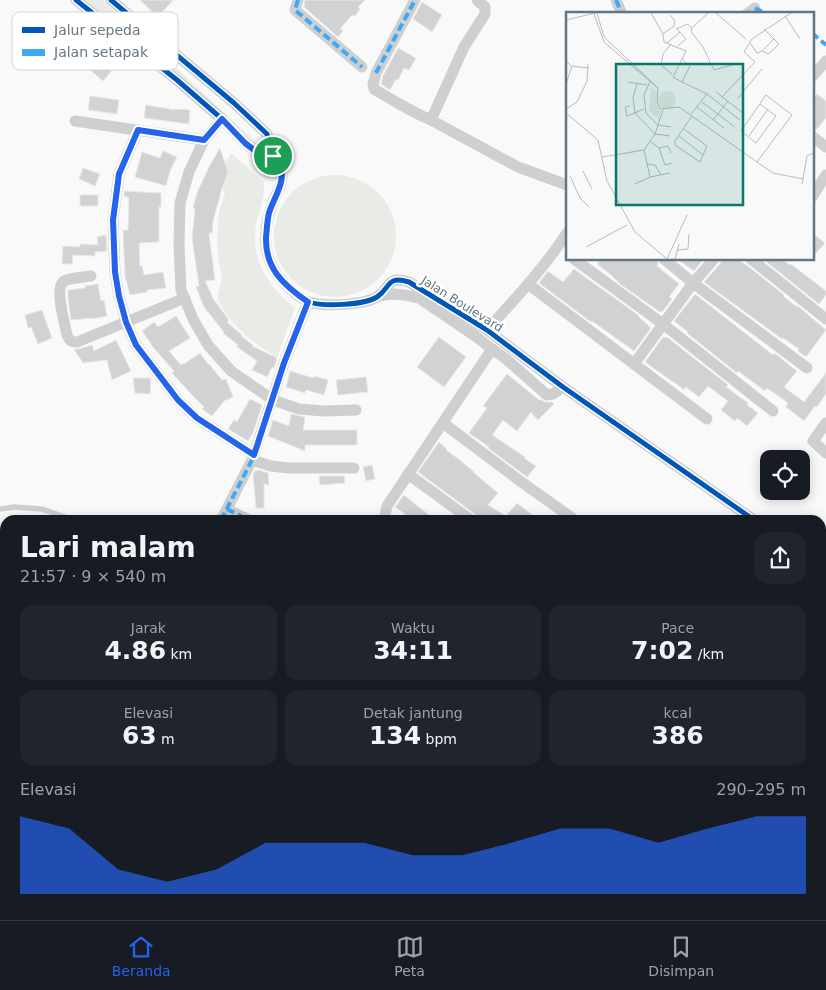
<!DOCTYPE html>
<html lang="id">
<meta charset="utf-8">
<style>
:root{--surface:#171b24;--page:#20242c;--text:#f1f3f6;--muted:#9ea1a6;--line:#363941;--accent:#2563eb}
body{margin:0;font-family:"DejaVu Sans",sans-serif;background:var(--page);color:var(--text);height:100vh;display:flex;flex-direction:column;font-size:19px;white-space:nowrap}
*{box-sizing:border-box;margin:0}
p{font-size:16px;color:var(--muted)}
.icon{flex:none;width:28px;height:28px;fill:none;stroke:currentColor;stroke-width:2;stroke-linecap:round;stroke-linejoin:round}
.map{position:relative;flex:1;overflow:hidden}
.drawer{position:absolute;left:0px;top:515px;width:826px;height:405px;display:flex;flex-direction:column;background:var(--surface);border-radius:15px 15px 0 0;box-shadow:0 2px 12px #0003}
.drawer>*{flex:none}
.controls{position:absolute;left:760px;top:450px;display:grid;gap:10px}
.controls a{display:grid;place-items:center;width:50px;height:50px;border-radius:10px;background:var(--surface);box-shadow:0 2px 12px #0003;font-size:25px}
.pin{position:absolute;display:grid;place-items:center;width:42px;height:42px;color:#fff;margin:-21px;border:2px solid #fff;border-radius:50%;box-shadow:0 1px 5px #0007}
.round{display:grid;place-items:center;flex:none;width:52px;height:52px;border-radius:15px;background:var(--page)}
.overview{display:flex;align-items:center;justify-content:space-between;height:85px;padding:0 20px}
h1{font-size:28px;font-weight:800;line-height:38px}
.stats{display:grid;grid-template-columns:repeat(3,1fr);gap:8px;height:85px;padding:5px 20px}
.stats div{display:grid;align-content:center;border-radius:12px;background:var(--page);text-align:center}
.stats b{font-size:25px;font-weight:800}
.stats small{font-size:14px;font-weight:400}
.stats p{font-size:14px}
.chart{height:140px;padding:10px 20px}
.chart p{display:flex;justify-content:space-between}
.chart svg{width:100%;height:90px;margin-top:5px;fill:var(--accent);opacity:.7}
.tabs{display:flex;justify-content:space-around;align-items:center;height:70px;border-top:1px solid var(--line);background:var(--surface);font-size:14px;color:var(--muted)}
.tabs a{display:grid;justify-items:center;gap:2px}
.tabs .selected{color:var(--accent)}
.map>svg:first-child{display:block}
.green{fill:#e8ebe6}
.building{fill:#d0d2d3;stroke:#e8e8e8}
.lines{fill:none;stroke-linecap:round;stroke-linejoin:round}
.highway-casing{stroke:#d5d6d6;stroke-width:22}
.lane{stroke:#cecfd0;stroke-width:5.5}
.street{stroke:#cecfd0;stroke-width:11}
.highway{stroke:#e1e2e2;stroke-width:20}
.quiet{stroke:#3fa9f5;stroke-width:4;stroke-dasharray:8 4;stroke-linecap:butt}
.cycleway-casing{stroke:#fff;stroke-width:8}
.cycleway{stroke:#0057b8;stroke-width:5}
.route-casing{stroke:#fff;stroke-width:10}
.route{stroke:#2563eb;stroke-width:6}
.labels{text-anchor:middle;stroke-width:5;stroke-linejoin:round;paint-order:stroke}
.street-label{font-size:12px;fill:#657683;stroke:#fff}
.inset-road{fill:none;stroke:#b5bdc3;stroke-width:1}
.view{fill:#0f766e;fill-opacity:0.15;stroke:#0f766e;stroke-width:2.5}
.inset-edge{fill:none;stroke:#657683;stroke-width:2.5}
.key{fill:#fff;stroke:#d1d6da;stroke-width:1}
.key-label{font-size:14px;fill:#657683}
</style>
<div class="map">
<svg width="826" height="920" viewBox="0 0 826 920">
<rect width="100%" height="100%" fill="#f9f9f9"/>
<g class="green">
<polygon points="80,0 102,0 255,141 256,151 247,150"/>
<path d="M 231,153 L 264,182 C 264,187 264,192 263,197 C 262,206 258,215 256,224 C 251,262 267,285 295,308 L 277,358 L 248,338 L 227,316 L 217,299 L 222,278 L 218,257 L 217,235 L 219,212 L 225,193 L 216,178 Z"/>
<circle cx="335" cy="236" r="61"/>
</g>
<g class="building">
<polygon points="140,0 173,0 158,17"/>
<polygon points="305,0 365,0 358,7 360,9 355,16 352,15 340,29 343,31 338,37 304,7"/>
<polygon points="422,2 442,15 432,32 413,19"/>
<polygon points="71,31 114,68 103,81 60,44"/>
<polygon points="398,48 416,58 409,70 404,68 398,80 396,79 390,90 381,84 383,76"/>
<polygon points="817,94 826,101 826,118 816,130 812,129 812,116 816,112 812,109 812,100"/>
<polygon points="90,96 119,100 117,114 88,110"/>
<polygon points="146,105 175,110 175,109 190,110 189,124 144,118"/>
<polygon points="220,148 228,173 222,188 213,221 212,233 209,233 215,280 205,281 214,300 229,320 227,322 242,335 241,336 253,345 252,346 277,358 274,368 272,367 267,377 252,370 257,361 237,347 238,345 223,333 224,332 204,307 196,287 199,286 192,238 195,209 193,208 197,193 210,165"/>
<polygon points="163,151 177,157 170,171 166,186 135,177 142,152 160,158"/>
<polygon points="83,168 100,174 95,186 79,179"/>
<polygon points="124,191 161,193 161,207 159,207 159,242 140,243 139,244 140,266 142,266 144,275 163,272 166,288 147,290 147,292 130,295 125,276 123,230 128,230 129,198 124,196"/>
<rect x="80" y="195" width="18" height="11"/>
<polygon points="812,233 825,243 812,258"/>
<polygon points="106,235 107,251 95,252 95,256 73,255 72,264 62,264 63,246 80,247 80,244 98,245 97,237"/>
<polygon points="601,259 657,259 658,264 657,266 679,284 669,297 672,299 662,312 661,311 660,312 620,284 610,274 597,264"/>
<polygon points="677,259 699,259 702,261 694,271"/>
<polygon points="721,259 737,259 748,266 784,295 783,296 797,307 798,306 826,330 806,357 798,351 799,349 783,338 782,339 704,282 720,264"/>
<polygon points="763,259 781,259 790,265 791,264 826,291 826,295 819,304"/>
<polygon points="574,269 638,315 638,316 651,328 634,351 592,321 591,322 539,283 548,271 563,282"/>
<polygon points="98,284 101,301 104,300 107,316 92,319 92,318 71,320 68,298 68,290 86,288 85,286"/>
<polygon points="695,294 773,355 774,353 797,371 784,387 804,402 826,373 826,394 817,407 815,406 804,421 786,407 788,403 767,388 765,391 738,371 737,373 687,333 688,332 674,321"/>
<polygon points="42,310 52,338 38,344 31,327 28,328 25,315"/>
<polygon points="176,316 190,338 169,351 181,365 183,363 184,364 200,353 208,364 209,364 222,380 226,379 233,397 224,401 212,416 202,409 204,407 193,396 172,373 174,371 152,346 152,345 142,331 154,322 158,327"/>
<polygon points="439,337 466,357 444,387 417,367"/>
<polygon points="663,337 665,338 667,337 728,385 726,387 748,403 747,405 758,413 747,426 737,418 735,421 721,410 728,401 708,386 699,397 686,387 684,390 673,381 673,382 645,362"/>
<polygon points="116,340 131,371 112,380 107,360 83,363 74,349 79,349 92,345 94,351"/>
<polygon points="290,371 313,378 314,376 328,380 324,395 306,390 305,393 286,387"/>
<polygon points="507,374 539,400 540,399 545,402 552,402 554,404 538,420 531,412 517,431 503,420 492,435 525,457 524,458 536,466 527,477 488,448 489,447 469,433 487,408 483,406"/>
<polygon points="366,377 368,392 338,395 336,380"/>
<polygon points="133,378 151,378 150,394 135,393"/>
<polygon points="250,399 262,405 253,433 248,441 228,429 234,420 237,422"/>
<polygon points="291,414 305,417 303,430 357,430 357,445 305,445 305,451 268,436 273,420 289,426"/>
<polygon points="439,442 447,449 446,450 460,460 474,472 474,473 498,493 488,505 506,516 517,503 539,520 483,520 418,472"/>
<polygon points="372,465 375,479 366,481 363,467"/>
<polygon points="259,470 268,473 269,485 264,484 264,508 256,508 253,474 255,471"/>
<polygon points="319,476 344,476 345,483 320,485"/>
<polygon points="404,495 415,504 436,520 400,520 405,514 395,507"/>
</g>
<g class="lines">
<defs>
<g id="highway">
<polyline points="0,864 5,873"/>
<polyline points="0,894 5,903"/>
<polyline points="25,915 28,920"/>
</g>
</defs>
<use href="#highway" class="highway-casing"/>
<g class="lane">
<polyline points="0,509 14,507 42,509 73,520"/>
<polyline points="98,920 107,915"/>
<polyline points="248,920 260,915"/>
<polyline points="438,920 440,915"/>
</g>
<g class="street">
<polyline points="76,0 177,80 222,119 245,143 258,153 273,156 267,134 234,103 111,0"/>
<polyline points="298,0 295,10 362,67"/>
<path d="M 415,0 L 376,73 L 373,85 L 374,89 C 392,100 412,112 431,120"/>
<polyline points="477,0 485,7 485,14 464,47 431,120 518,167 567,185"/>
<polyline points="616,0 622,14"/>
<polyline points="747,14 755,8"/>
<polyline points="812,77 826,61"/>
<polyline points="222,119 204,140 189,172 180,203 179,245 181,290 193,319 208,345 231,371 273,400 299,409 324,411 356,410"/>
<polyline points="75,121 204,140"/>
<polyline points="138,130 119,174 113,220 115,272 119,296 126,322 136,345 178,400 197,418 254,455"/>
<polyline points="812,136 826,147"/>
<path d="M 273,156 C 278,163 282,168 282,177 C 282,185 276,194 273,202 C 263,229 261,255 280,278 C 286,286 300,299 309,302 C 324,307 364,305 377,297 C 391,288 386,275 409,282 L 487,330 L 563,387 L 754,520"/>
<polyline points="812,197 826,175"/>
<polyline points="574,259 663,324 773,411"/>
<polyline points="664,259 693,283 807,368"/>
<polyline points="751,259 826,319"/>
<path d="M 91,276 C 84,277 69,278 64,281 C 54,288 65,324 67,335 C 69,340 71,342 77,342 L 185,298"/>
<polyline points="528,284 707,419"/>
<polyline points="378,296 392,294 405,295 419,298 475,336 492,349 506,359 547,395 553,394 563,387"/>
<path d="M 487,330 C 515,299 544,268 567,233"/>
<polyline points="634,364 693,283 714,259"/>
<polyline points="443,423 520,481 575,520"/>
<polyline points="826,423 813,441 826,453"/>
<polyline points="252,460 271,466 288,468 354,468"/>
<polyline points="408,474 471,520"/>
<polyline points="227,509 249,520"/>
<polyline points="221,520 252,460 284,363 308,302"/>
<polyline points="384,520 387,506 492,349"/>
<polyline points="821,567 826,570"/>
<polyline points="0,596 5,596"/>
</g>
<use href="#highway" class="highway"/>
<g class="quiet">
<polyline points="298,0 295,10 362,67"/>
<polyline points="616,0 622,14"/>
<polyline points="755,8 766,14"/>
<polyline points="812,33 826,45"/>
<polyline points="376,73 415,0"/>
<polyline points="227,509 249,520"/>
<polyline points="221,520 252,460"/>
<polyline points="0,596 5,596"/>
</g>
<defs>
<g id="cycleway">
<polyline points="76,0 177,80 222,119 245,143 258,153 273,156 267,134 234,103 111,0"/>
<path d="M 273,156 C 278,163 282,168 282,177 C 282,185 276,194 273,202 C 263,229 261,255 280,278 C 286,286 300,299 309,302 C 324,307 364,305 377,297 C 391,288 386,275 409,282 L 487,330 L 563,387 L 754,520"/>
</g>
</defs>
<use href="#cycleway" class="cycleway-casing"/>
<use href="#cycleway" class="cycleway"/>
</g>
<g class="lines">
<defs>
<path id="route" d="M 222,119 L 245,143 L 258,153 L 273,156 C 275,159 279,162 280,165 C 287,181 273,199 269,213 C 267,221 267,229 266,237 C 265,268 283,285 308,302 L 284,363 L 254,455 L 197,418 L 178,400 L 136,345 L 126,322 L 119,296 L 115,272 L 113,220 L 119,174 L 138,130 L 204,140 Z"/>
</defs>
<use href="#route" class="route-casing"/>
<use href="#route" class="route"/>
</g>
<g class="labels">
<g class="street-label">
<text transform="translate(462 304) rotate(32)" y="4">Jalan Boulevard</text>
</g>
</g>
<g transform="translate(566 12)">
<rect width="248" height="248" fill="#f9f9f9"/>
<path d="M 85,75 L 91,80 L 90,92 L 95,99 L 93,107 L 83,98 ZM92 88a9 9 0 1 1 18 0a9 9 0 1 1-18 0Z" fill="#e8ebe6"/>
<path class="inset-road" d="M 85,1 L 97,22 L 108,14 L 109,9 L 104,3M 150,1 L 180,27M 28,2 L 38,30 L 92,76 L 38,25 L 31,1M 219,4 L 234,27M 0,8 L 29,1M 110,16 L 120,27 L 112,34M 126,16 L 142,1M 111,17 L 121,12 L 125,15 L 126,21 L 137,35 L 148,58 L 166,53M 97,22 L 98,30 L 120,39 L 107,65 L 116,70M 101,31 L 114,20M 184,31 L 191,41 L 196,39 L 202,42 L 209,36 L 213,32 L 198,17M 105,32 L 97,42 L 95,53 L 106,62M 196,39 L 208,27M 116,47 L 124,54 L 116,70 L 141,82 L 174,108M 0,49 L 5,54 L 23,56M 62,70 L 81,73M 84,70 L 78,83 L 80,101 L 92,113 L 105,115M 0,72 L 6,54M 71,72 L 67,86 L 69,101 L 89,122M 92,76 L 91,91 L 95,97 L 113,95 L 191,150 L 226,103 L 200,83 L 175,119 L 190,131 L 210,104 L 194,92M 150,80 L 178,102M 156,85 L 189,50 L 178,40 L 186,27 L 225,1M 171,87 L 196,57M 136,90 L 169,115M 64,94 L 59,95 L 61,104 L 78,97M 131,95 L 158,116M 0,97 L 11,90 L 21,69 L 22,52M 0,101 L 32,128 L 41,169 L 69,220 L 101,247M 125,102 L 141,82M 147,108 L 162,89M 118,117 L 141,134 L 134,150 L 109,133 L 109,129 L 125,105M 89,122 L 104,124M 113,124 L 137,143M 183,124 L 202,97M 85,130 L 93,136 L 102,134 L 105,141M 93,136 L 99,153 L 106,151M 78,138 L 89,122 L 97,98M 36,145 L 78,138 L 84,165 L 104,161M 191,150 L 207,161 L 237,167 L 236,172M 81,152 L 89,153 L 95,163M 17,159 L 26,177M 4,164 L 14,186 L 23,195M 237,167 L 241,144 L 247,141M 69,172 L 84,165M 20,235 L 61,213M 111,238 L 122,237 L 123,222M 101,247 L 121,203M 109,247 L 113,232"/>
<path class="view" d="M 50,52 L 177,52 L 177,193 L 50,193 Z"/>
<rect width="248" height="248" class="inset-edge"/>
</g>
<rect x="12" y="12" width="166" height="58" rx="8" class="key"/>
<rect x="22" y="27" width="23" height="6" fill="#0057b8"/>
<rect x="22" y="49" width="23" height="7" fill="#3fa9f5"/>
<g class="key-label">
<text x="54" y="35">Jalur sepeda</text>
<text x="54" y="57">Jalan setapak</text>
</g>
</svg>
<div class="controls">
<a><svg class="icon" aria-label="locate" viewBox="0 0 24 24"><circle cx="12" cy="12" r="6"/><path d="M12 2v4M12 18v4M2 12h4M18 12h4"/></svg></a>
</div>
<div class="pin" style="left:273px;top:156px;background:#1e9e55"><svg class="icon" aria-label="arrive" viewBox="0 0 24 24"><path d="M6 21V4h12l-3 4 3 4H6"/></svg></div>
<section class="drawer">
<div class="overview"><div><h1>Lari malam</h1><p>21:57 · 9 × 540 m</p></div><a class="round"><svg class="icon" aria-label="share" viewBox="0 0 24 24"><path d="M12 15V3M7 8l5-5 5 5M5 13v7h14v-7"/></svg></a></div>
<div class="stats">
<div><p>Jarak</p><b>4.86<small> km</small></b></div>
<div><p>Waktu</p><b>34:11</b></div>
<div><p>Pace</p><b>7:02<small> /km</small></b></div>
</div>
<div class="stats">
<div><p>Elevasi</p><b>63<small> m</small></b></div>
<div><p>Detak jantung</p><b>134<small> bpm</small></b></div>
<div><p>kcal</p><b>386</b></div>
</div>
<div class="chart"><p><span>Elevasi</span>290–295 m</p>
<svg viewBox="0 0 160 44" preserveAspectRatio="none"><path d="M0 44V6L10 12L20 32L30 38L40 32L50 19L60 19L70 19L80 25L90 25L100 19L110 12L120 12L130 19L140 12L150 6L160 6V44z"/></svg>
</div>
</section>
</div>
<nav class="tabs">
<a class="selected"><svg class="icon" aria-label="home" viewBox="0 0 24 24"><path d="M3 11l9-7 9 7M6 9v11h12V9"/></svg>Beranda</a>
<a><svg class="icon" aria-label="map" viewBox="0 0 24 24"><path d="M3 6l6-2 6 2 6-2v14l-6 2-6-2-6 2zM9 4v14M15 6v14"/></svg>Peta</a>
<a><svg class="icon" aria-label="saved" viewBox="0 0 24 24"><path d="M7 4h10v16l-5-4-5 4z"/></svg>Disimpan</a>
</nav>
